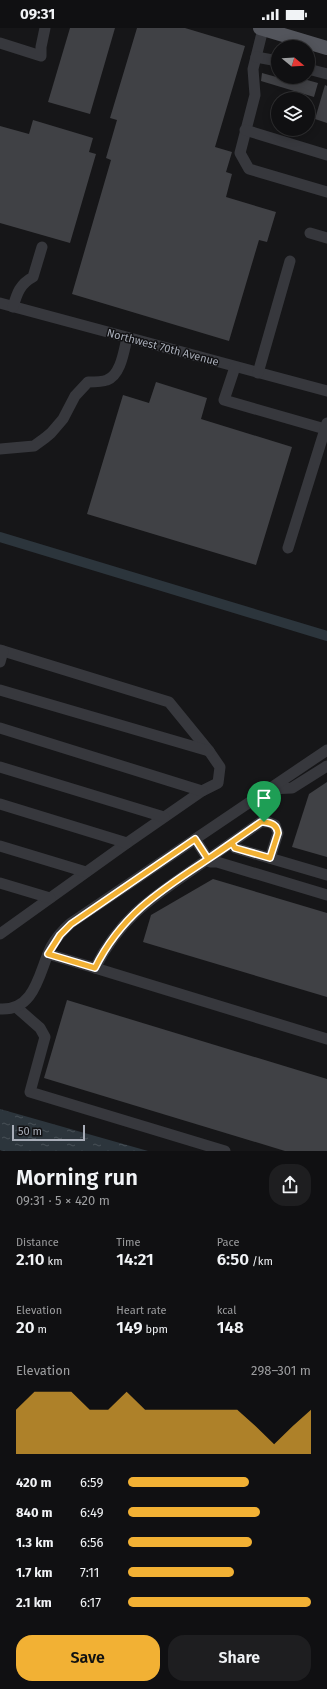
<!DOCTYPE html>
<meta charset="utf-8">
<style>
:root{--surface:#101012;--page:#1e1e20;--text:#f1f3f6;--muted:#9c9d9f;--line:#303032;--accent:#f2b134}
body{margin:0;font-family:"Fira Sans",sans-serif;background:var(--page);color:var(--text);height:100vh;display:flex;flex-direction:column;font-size:15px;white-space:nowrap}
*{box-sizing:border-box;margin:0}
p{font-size:13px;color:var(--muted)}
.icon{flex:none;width:22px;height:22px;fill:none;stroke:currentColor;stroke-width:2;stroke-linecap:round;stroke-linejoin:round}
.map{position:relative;height:1123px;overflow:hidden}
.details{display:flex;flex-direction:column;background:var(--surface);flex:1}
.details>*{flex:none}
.needle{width:26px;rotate:108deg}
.controls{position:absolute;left:271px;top:12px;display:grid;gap:8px}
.controls a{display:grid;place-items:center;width:44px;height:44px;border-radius:50%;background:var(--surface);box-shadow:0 2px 10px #0003,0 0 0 1px var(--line);font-size:20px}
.scale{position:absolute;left:12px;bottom:10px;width:73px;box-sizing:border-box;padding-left:4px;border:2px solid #a8adb8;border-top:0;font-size:11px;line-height:14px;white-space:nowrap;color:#a8adb8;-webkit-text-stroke:3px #111113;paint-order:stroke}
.pin{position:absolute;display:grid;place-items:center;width:34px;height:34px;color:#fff;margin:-41px -17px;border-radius:50% 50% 50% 0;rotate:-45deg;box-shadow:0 0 4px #0007}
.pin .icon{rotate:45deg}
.round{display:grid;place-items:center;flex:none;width:42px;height:42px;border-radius:16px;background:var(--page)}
.headline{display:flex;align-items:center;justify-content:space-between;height:68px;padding:0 16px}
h1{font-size:22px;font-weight:600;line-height:30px}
.figures{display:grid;grid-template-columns:repeat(3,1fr);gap:6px;height:68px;padding:4px 16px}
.figures div{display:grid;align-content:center}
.figures b{font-size:17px;font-weight:600}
.figures small{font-size:11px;font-weight:400}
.figures p{font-size:11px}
.chart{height:112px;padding:8px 16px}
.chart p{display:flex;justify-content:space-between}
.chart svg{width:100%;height:72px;margin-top:4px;fill:var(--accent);opacity:.7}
.action{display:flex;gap:8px;margin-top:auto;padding:8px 16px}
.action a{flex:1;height:46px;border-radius:16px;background:var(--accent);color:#111;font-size:16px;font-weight:600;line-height:46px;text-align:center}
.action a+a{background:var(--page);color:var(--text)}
ul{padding:0 16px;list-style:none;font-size:13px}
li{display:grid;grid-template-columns:64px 48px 1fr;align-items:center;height:30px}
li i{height:10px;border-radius:5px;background:var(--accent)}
.status{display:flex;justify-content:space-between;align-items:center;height:28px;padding:0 20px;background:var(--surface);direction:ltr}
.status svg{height:11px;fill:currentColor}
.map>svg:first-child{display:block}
.water{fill:url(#water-ripples)}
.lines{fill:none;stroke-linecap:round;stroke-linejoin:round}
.canal{stroke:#2c353c;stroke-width:10}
.building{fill:#404145}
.minor{stroke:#37383d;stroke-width:11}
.major{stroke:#53555c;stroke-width:14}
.route-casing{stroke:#fff;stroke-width:8}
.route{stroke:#f2b134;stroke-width:5}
.labels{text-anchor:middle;stroke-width:3;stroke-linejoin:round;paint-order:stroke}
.street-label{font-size:11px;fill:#a8adb8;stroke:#111113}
</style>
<div class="status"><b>09:31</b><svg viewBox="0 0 49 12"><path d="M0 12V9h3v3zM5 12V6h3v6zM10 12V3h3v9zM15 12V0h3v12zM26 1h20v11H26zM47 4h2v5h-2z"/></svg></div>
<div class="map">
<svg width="327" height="1123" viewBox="0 0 327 1123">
<defs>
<pattern id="water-ripples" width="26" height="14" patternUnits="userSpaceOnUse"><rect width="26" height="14" fill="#2c353c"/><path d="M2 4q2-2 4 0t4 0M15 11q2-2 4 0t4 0" fill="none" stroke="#485056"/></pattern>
</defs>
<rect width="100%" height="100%" fill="#161618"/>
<polygon class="water" points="0,1081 148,1123 2,1123 0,1122"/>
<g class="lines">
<polyline class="canal" points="0,509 327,608"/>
</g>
<g class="building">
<polygon points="70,0 115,0 90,86 48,74"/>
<polygon points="137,0 185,0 245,18 215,119 232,124 226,144 232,146 226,169 276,184 267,214 259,212 229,313 72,266 111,132 106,130 117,92 110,90"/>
<polygon points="262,45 298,55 300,50 318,55 314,69 261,53"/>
<polygon points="325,57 327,58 327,95 315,91"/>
<polygon points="33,92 93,110 89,124 96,126 70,215 0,195 0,98 29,106"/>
<polygon points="156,354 207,370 201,391 292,419 256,537 87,486 123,367 149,375"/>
<polygon points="327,754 327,829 292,819 309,766"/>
<polygon points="213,851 327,885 327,969 143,914 151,887"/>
<polygon points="67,972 327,1051 327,1123 285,1123 44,1050"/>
</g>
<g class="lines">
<g class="minor">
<polyline points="263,1 253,41 255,67 240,125 249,141 327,164"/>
<polyline points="0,15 41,28 41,19 45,0"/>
<polyline points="256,29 278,33"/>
<polyline points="308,41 327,46"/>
<polyline points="245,102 327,127"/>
<polyline points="310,205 327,210"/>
<polyline points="0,275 327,363"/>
<path d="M 13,279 C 17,265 20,256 33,249 L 42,219"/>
<polyline points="235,339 224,372 325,401"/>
<polyline points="258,345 290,233"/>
<path d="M 0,421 L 34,418 L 45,410 L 51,405 L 63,391 L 75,368 L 88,354 C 94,354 102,354 107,352 C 121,347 124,322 127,310"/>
<polyline points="288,520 327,395"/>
<polyline points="0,622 169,674 209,723 220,739 218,755 202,763 127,815 0,906"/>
<polyline points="0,634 3,623"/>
<polyline points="0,662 209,723"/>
<polyline points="0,700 202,763"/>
<polyline points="0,739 164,789"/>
<polyline points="269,761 292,760 327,738"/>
<polyline points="0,776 127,815"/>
<polyline points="195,811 208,831 261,794 268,794 275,797 278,805 270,830"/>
<polyline points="232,815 235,820 327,847"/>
<polyline points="0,818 86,844"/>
<polyline points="0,855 50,870"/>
<path d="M 48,926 L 95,940 C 123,884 160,865 208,831 L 210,834 L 217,834 L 327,867"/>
<polyline points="95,940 327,1011"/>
<polyline points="16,979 40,1000 45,1009 30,1064 225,1123"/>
<path d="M 0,981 C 36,983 39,943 51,919 C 56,910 63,902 71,895 L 327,722"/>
</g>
<polyline class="major" points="260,0 327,20"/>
</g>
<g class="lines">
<defs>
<path id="route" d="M 264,794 L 261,794 L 208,831 L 195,811 L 71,896 L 60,907 L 48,926 L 95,940 C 126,877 176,854 232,815 L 235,820 L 270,830 L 278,805 C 277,797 272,795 264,794"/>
</defs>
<use href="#route" class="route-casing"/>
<use href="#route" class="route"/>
</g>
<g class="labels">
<g class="street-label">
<text transform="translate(163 319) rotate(15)" y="4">Northwest 70th Avenue</text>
</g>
</g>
</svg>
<div class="controls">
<a><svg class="needle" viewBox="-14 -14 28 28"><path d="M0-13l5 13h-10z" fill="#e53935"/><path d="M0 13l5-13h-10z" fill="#9c9d9f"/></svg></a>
<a><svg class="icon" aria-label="layers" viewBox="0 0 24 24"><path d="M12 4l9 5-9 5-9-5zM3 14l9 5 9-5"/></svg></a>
</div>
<div class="scale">50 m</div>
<div class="pin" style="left:264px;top:794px;background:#1e9e55"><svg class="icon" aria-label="arrive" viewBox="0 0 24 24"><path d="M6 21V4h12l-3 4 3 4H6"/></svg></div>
</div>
<section class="details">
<div class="headline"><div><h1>Morning run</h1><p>09:31 · 5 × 420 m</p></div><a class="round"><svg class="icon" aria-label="share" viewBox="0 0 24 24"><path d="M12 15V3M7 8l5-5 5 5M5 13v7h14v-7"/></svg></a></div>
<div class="figures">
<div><p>Distance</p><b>2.10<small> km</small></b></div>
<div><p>Time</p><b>14:21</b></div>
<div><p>Pace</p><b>6:50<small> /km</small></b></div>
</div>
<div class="figures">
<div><p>Elevation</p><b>20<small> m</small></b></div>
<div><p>Heart rate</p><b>149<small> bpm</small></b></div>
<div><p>kcal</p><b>148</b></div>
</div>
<div class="chart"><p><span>Elevation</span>298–301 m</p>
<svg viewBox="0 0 160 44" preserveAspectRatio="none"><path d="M0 44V17L10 6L20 6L30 6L40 17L50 17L60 6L70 17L80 17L90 17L100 17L110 17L120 17L130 27L140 38L150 27L160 17V44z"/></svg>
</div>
<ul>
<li><b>420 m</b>6:59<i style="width:66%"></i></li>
<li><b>840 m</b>6:49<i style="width:72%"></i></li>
<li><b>1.3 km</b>6:56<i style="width:68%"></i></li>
<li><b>1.7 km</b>7:11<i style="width:58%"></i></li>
<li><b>2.1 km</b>6:17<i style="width:100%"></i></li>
</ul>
<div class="action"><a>Save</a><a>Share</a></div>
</section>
